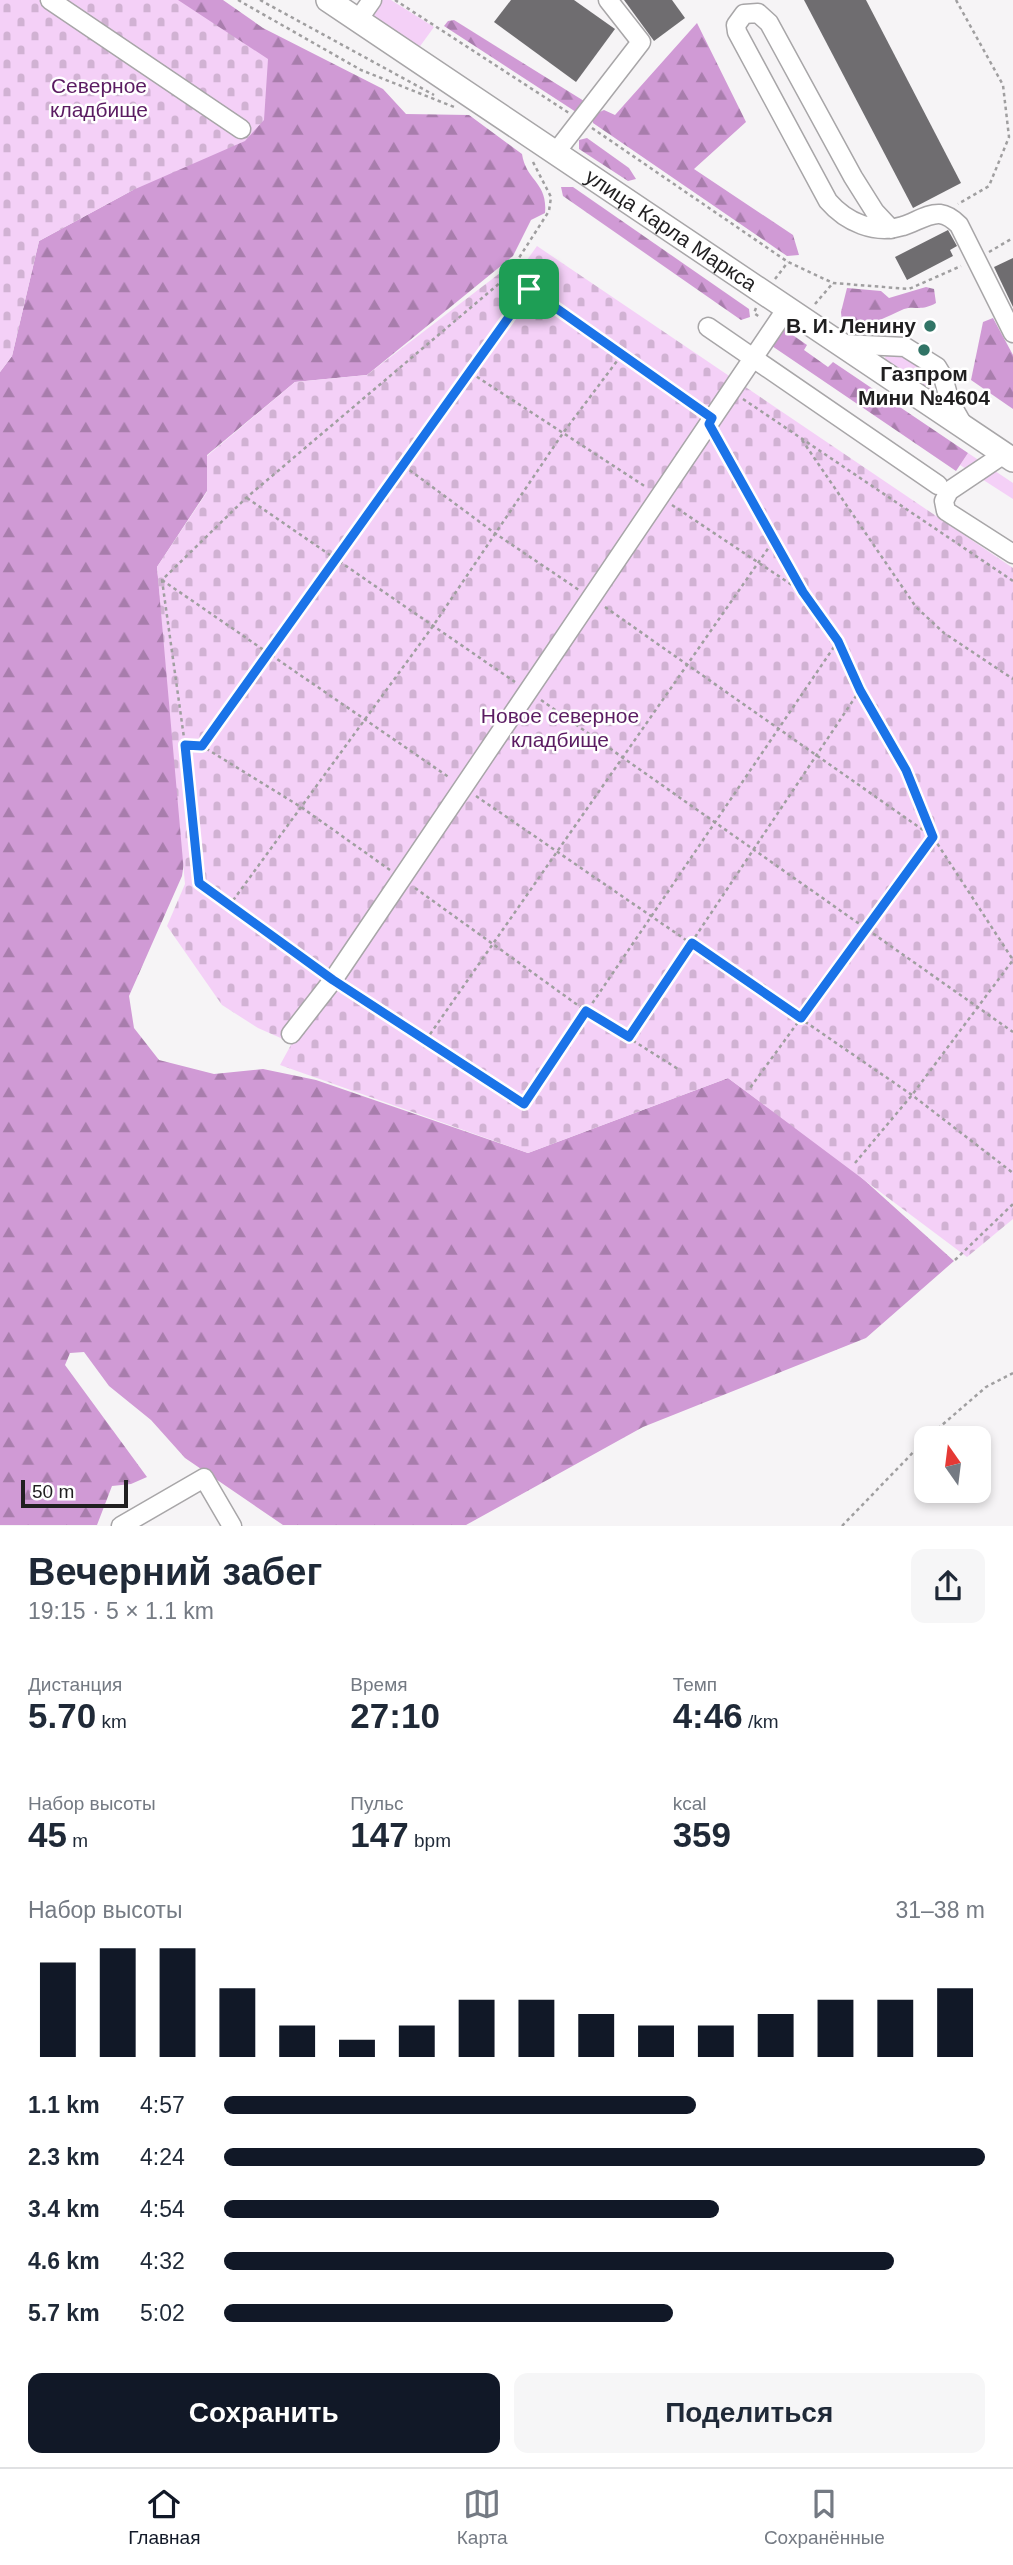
<!DOCTYPE html>
<html lang="ru">
<meta charset="utf-8">
<style>
:root{--surface:#fff;--page:#f6f6f7;--text:#1f2937;--muted:#747a83;--line:#e0e1e3;--accent:#111827}
body{margin:0;font-family:Arial,sans-serif;background:var(--page);color:var(--text);height:100vh;display:flex;flex-direction:column;font-size:26px;white-space:nowrap}
*{box-sizing:border-box;margin:0}
p{font-size:23px;color:var(--muted)}
.icon{flex:none;width:38px;height:38px;fill:none;stroke:currentColor;stroke-width:2;stroke-linecap:round;stroke-linejoin:round}
.map{position:relative;height:1526px;overflow:hidden}
.details{display:flex;flex-direction:column;background:var(--surface);flex:1}
.details>*{flex:none}
.needle{width:46px;rotate:346deg}
.controls{position:absolute;left:914px;top:1426px;display:grid;gap:14px}
.controls a{display:grid;place-items:center;width:77px;height:77px;border-radius:14px;background:var(--surface);box-shadow:0 4px 10px #0003;font-size:35px}
.scale{position:absolute;left:21px;bottom:18px;width:107px;box-sizing:border-box;padding-left:7px;border:4px solid #201f20;border-top:0;font-size:19px;line-height:24px;white-space:nowrap;color:#201f20;-webkit-text-stroke:5px #fff;paint-order:stroke}
.pin{position:absolute;display:grid;place-items:center;width:60px;height:60px;color:#fff;margin:-30px;border-radius:14px;box-shadow:0 4px 10px #0006}
.round{display:grid;place-items:center;flex:none;width:74px;height:74px;border-radius:14px;background:var(--page)}
.overview{display:flex;align-items:center;justify-content:space-between;height:119px;padding:0 28px}
h1{font-size:38px;font-weight:700;line-height:52px}
.stats{display:grid;grid-template-columns:repeat(3,1fr);gap:10px;height:119px;padding:7px 28px}
.stats div{display:grid;align-content:center}
.stats b{font-size:35px;font-weight:700}
.stats small{font-size:19px;font-weight:400}
.stats p{font-size:19px}
.chart{height:196px;padding:14px 28px}
.chart p{display:flex;justify-content:space-between}
.chart svg{width:100%;height:126px;margin-top:7px;stroke:var(--accent);stroke-width:6}
.button{display:flex;gap:14px;margin-top:auto;padding:14px 28px}
.button a{flex:1;height:80px;border-radius:14px;background:var(--accent);color:#fff;font-size:28px;font-weight:700;line-height:80px;text-align:center}
.button a+a{background:var(--page);color:var(--text)}
ul{padding:0 28px;list-style:none;font-size:23px}
li{display:grid;grid-template-columns:112px 84px 1fr;align-items:center;height:52px}
li i{height:18px;border-radius:9px;background:var(--accent)}
.menu{display:flex;justify-content:space-around;align-items:center;height:98px;border-top:2px solid var(--line);background:var(--surface);font-size:19px;color:var(--muted)}
.menu a{display:grid;justify-items:center;gap:4px}
.menu .on{color:var(--accent)}
.map>svg:first-child{display:block}
.grass{fill:#f4d0f7}
.forest{fill:url(#forest-firs)}
.cemetery{fill:url(#cemetery-stones)}
.building{fill:#6f6d70}
.lines{fill:none;stroke-linecap:round;stroke-linejoin:round}
.minor-casing{stroke:#a8a6a8;stroke-width:21}
.major-casing{stroke:#a8a6a8;stroke-width:26}
.path{stroke:#a09fa0;stroke-width:2.5;stroke-dasharray:3.5 3.5;stroke-linecap:butt}
.minor{stroke:#fff;stroke-width:18}
.major{stroke:#fff;stroke-width:23}
.route-casing{stroke:#fff;stroke-width:14}
.route{stroke:#1a73e8;stroke-width:9}
.poi-dot{fill:#317466;stroke:#fff;stroke-width:2.5}
.labels{text-anchor:middle;stroke-width:5;stroke-linejoin:round;paint-order:stroke}
.park-label{font-size:21px;fill:#5b1c62;stroke:#fff}
.street-label{font-size:21px;fill:#201f20;stroke:#fff}
.poi-label{font-size:21px;font-weight:bold;fill:#201f20;stroke:#fff;text-anchor:end}
</style>
<div class="map">
<svg width="1013" height="1526" viewBox="0 0 1013 1526">
<defs>
<pattern id="forest-firs" width="22" height="20" patternUnits="userSpaceOnUse" patternTransform="scale(1.75)"><rect width="22" height="20" fill="#d09ad5"/><path d="M5 1l3.5 6h-7zM16 11l3.5 6h-7z" fill="#a87dac"/></pattern>
<pattern id="cemetery-stones" width="16" height="16" patternUnits="userSpaceOnUse" patternTransform="scale(1.75)"><rect width="16" height="16" fill="#f4d0f7"/><path d="M2 7V4a2 2 0 0 1 4 0v3zM10 15v-3a2 2 0 0 1 4 0v3z" fill="#d1b2d3"/></pattern>
</defs>
<rect width="100%" height="100%" fill="#f6f4f6"/>
<g class="grass">
<polygon points="378,0 391,0 434,27 418,49 373,19"/>
<polygon points="893,347 939,376 928,391 883,360"/>
<polygon points="968,453 1013,483 1013,499 960,465"/>
</g>
<g class="forest">
<path d="M 177,0 L 223,0 L 263,28 L 383,89 L 406,114 L 469,115 L 522,154 C 526,181 548,182 545,213 L 531,220 L 513,256 L 367,375 L 295,382 L 207,455 L 207,491 L 157,567 L 186,849 L 182,876 L 129,996 L 134,1028 L 159,1060 L 214,1074 L 263,1069 L 316,1080 L 528,1153 L 728,1078 L 852,1169 L 954,1261 L 866,1338 L 643,1427 L 466,1525 L 283,1525 L 185,1458 L 151,1420 L 109,1386 L 84,1352 L 70,1353 L 65,1365 L 147,1477 L 131,1484 L 112,1486 L 97,1525 L 0,1525 L 0,372 L 12,356 L 39,241 L 133,190 Z"/>
<polygon points="454,20 584,101 581,110 576,112 444,26 448,21"/>
<polygon points="697,23 746,122 694,169 793,235 799,255 787,256 593,123 593,115 604,110 615,115"/>
<polygon points="587,138 629,168 636,179 628,181 579,149 579,140"/>
<polygon points="561,187 573,187 749,309 750,317 741,320 563,196"/>
<path d="M 926,287 L 934,289 L 936,303 C 920,312 915,305 904,309 C 886,317 872,325 851,329 L 842,322 L 841,312 L 847,288 L 881,291 L 889,298 Z"/>
<polygon points="993,318 1013,355 1013,409 971,380 983,322"/>
<polygon points="784,329 807,345 804,350 828,367 833,362 968,453 956,471 772,346"/>
</g>
<g class="cemetery">
<polygon points="0,0 178,0 268,59 264,120 245,141 133,190 39,241 12,356 0,372"/>
<polygon points="537,246 1013,568 1013,1219 967,1257 728,1078 528,1153 280,1065 292,1043 258,1028 222,1005 167,926 185,884 157,567 207,492 207,456 295,382 367,375 500,273 522,267"/>
</g>
<g class="building">
<polygon points="511,0 574,0 615,29 576,82 494,22"/>
<polygon points="624,0 672,0 685,18 654,41"/>
<polygon points="804,0 866,0 961,183 913,208"/>
<polygon points="948,230 957,246 950,250 953,256 907,280 895,257"/>
<polygon points="1013,258 1013,307 994,267"/>
</g>
<g class="lines">
<defs>
<g id="minor">
<polyline points="50,0 241,129"/>
<polyline points="358,20 372,0"/>
<polyline points="556,152 641,42 608,0"/>
<path d="M 891,229 L 875,212 L 853,177 L 769,23 L 758,13 L 744,14 L 736,25 L 737,32 L 828,201 C 846,222 875,235 903,226 C 914,223 928,213 940,214 C 948,215 954,220 959,225 L 1013,333"/>
<polyline points="708,327 938,485"/>
<polyline points="842,344 905,347 937,367 943,377 950,402 963,425"/>
<polyline points="1004,454 949,491 944,501 946,511 1013,554"/>
<polyline points="291,1034 333,980 787,308"/>
<polyline points="121,1526 204,1478 232,1526"/>
</g>
<g id="major">
<path id="s1" d="M 328,0 L 1013,460"/>
</g>
</defs>
<use href="#minor" class="minor-casing"/>
<use href="#major" class="major-casing"/>
<g class="path">
<polyline points="238,0 361,70 454,107"/>
<polyline points="260,0 434,95"/>
<polyline points="395,0 569,113"/>
<polyline points="956,0 1003,85 1009,137 989,186 958,204"/>
<polyline points="592,128 788,262 833,283 909,289 961,266"/>
<polyline points="989,252 1013,238"/>
<polyline points="508,275 549,211 551,197 533,162"/>
<polyline points="775,279 788,262"/>
<polyline points="815,304 833,283"/>
<polyline points="756,308 754,313 761,318"/>
<polyline points="471,373 646,487"/>
<polyline points="743,399 1013,581"/>
<polyline points="717,439 803,592 838,641 860,690 906,770 933,837 1013,960"/>
<polyline points="802,440 916,607 944,633 1013,679"/>
<polyline points="404,466 496,534 579,590"/>
<polyline points="247,498 515,682"/>
<polyline points="672,505 801,591"/>
<polyline points="162,580 450,778"/>
<polyline points="605,607 933,837 750,1088"/>
<polyline points="541,700 1013,1032"/>
<polyline points="185,745 199,883 319,970"/>
<polyline points="203,745 529,290"/>
<polyline points="476,796 912,1095 1013,1173"/>
<polyline points="390,870 301,807 202,746 185,745 162,580 246,498 508,276 699,409"/>
<polyline points="415,888 586,1011 678,1069"/>
<polyline points="229,906 433,626 563,433 623,353"/>
<polyline points="344,988 524,1104 838,641"/>
<polyline points="629,1036 860,690"/>
<polyline points="426,1040 774,540"/>
<polyline points="855,1163 912,1095 1013,960"/>
<polyline points="955,1260 1013,1204"/>
<polyline points="927,1438 986,1387 1013,1373"/>
<polyline points="842,1526 926,1439"/>
</g>
<use href="#minor" class="minor"/>
<use href="#major" class="major"/>
</g>
<g class="lines">
<defs>
<polygon id="route" points="529,289 712,418 709,424 803,592 838,641 860,690 906,770 933,837 801,1018 692,943 629,1037 586,1011 524,1104 333,980 199,883 185,745 202,746"/>
</defs>
<use href="#route" class="route-casing"/>
<use href="#route" class="route"/>
</g>
<g class="poi-dot">
<circle cx="930" cy="326" r="7"/>
<circle cx="924" cy="350" r="7"/>
</g>
<g class="labels">
<g class="park-label">
<text x="99" y="93">Северное<tspan x="99" dy="24">кладбище</tspan></text>
<text x="560" y="723">Новое северное<tspan x="560" dy="24">кладбище</tspan></text>
</g>
<g class="street-label">
<text dy="7" stroke="none"><textPath href="#s1" startOffset="413">улица Карла Маркса</textPath></text>
</g>
<g class="poi-label">
<text x="916" y="333">В. И. Ленину</text>
<text x="924" y="381" text-anchor="middle">Газпром<tspan x="924" dy="24">Мини №4604</tspan></text>
</g>
</g>
</svg>
<div class="controls">
<a><svg class="needle" viewBox="-14 -14 28 28"><path d="M0-13l5 13h-10z" fill="#e53935"/><path d="M0 13l5-13h-10z" fill="#747a83"/></svg></a>
</div>
<div class="scale">50 m</div>
<div class="pin" style="left:529px;top:289px;background:#1e9e55"><svg class="icon" aria-label="arrive" viewBox="0 0 24 24"><path d="M6 21V4h12l-3 4 3 4H6"/></svg></div>
</div>
<section class="details">
<div class="overview"><div><h1>Вечерний забег</h1><p>19:15 · 5 × 1.1 km</p></div><a class="round"><svg class="icon" aria-label="share" viewBox="0 0 24 24"><path d="M12 15V3M7 8l5-5 5 5M5 13v7h14v-7"/></svg></a></div>
<div class="stats">
<div><p>Дистанция</p><b>5.70<small> km</small></b></div>
<div><p>Время</p><b>27:10</b></div>
<div><p>Темп</p><b>4:46<small> /km</small></b></div>
</div>
<div class="stats">
<div><p>Набор высоты</p><b>45<small> m</small></b></div>
<div><p>Пульс</p><b>147<small> bpm</small></b></div>
<div><p>kcal</p><b>359</b></div>
</div>
<div class="chart"><p><span>Набор высоты</span>31–38 m</p>
<svg viewBox="0 0 160 44" preserveAspectRatio="none"><path d="M5 44V11M15 44V6M25 44V6M35 44V20M45 44V33M55 44V38M65 44V33M75 44V24M85 44V24M95 44V29M105 44V33M115 44V33M125 44V29M135 44V24M145 44V24M155 44V20"/></svg>
</div>
<ul>
<li><b>1.1 km</b>4:57<i style="width:62%"></i></li>
<li><b>2.3 km</b>4:24<i style="width:100%"></i></li>
<li><b>3.4 km</b>4:54<i style="width:65%"></i></li>
<li><b>4.6 km</b>4:32<i style="width:88%"></i></li>
<li><b>5.7 km</b>5:02<i style="width:59%"></i></li>
</ul>
<div class="button"><a>Сохранить</a><a>Поделиться</a></div>
</section>
<nav class="menu">
<a class="on"><svg class="icon" aria-label="home" viewBox="0 0 24 24"><path d="M3 11l9-7 9 7M6 9v11h12V9"/></svg>Главная</a>
<a><svg class="icon" aria-label="map" viewBox="0 0 24 24"><path d="M3 6l6-2 6 2 6-2v14l-6 2-6-2-6 2zM9 4v14M15 6v14"/></svg>Карта</a>
<a><svg class="icon" aria-label="saved" viewBox="0 0 24 24"><path d="M7 4h10v16l-5-4-5 4z"/></svg>Сохранённые</a>
</nav>
